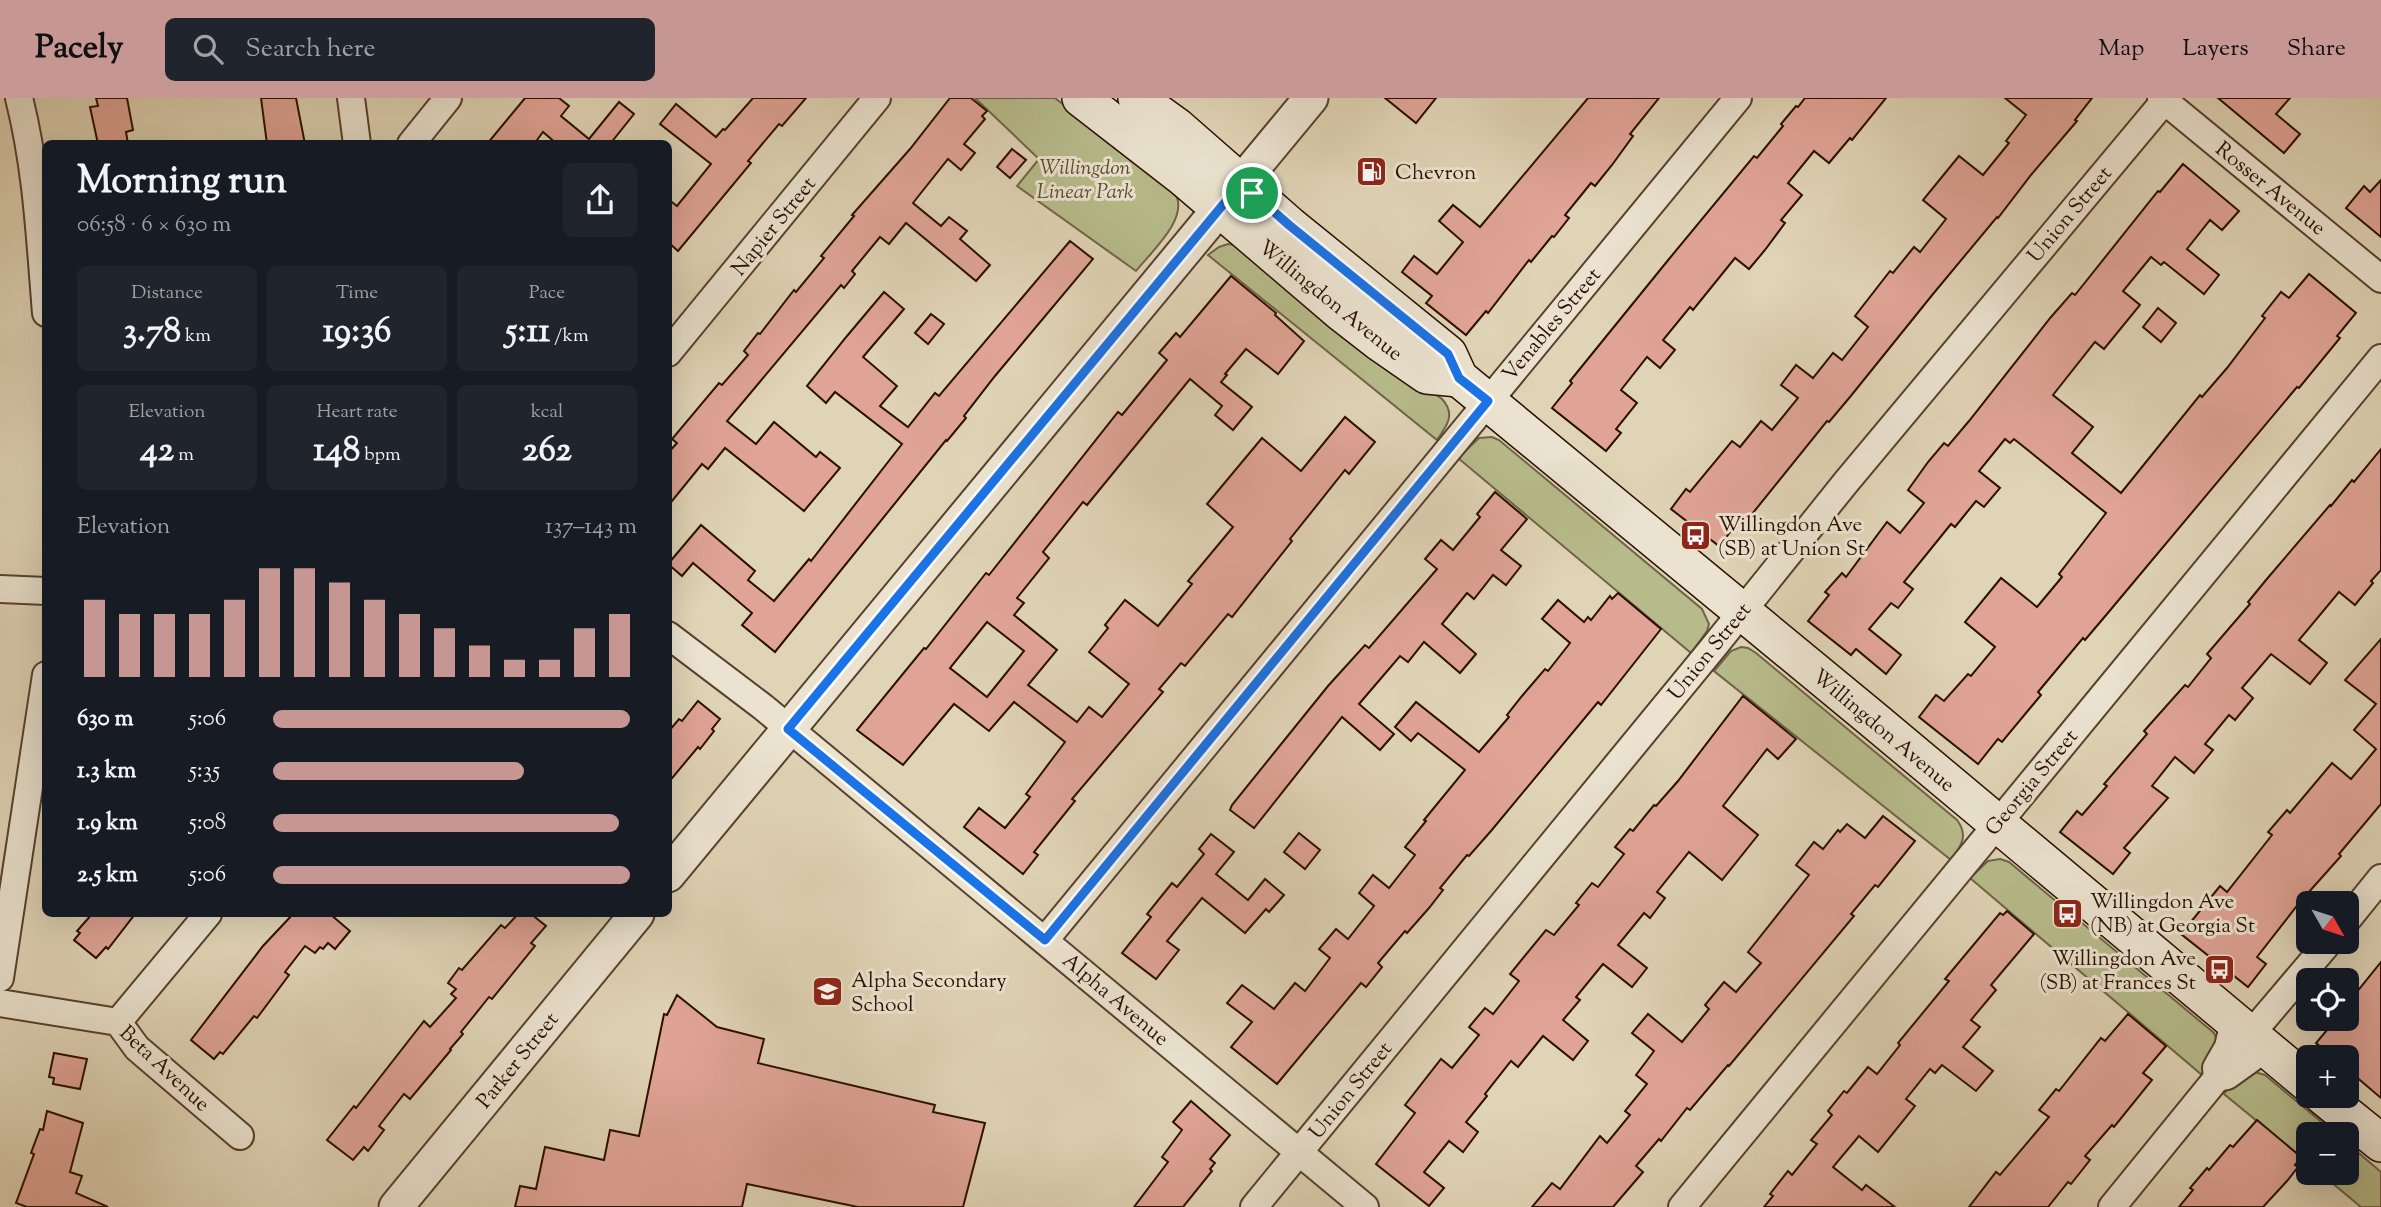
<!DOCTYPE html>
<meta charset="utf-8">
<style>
:root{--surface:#171b24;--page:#20242c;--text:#f1f3f6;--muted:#9ea1a6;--accent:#c59692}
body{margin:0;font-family:"Sorts Mill Goudy",serif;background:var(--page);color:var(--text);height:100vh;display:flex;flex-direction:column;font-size:26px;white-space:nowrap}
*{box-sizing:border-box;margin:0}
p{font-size:23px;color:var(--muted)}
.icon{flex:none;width:38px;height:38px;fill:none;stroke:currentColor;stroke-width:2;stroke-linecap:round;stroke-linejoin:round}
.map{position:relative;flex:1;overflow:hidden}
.side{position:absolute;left:42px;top:42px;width:630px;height:777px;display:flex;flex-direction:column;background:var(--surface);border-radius:10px;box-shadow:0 7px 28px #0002}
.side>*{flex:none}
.needle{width:46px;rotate:129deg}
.tools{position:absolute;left:2296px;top:793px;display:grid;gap:14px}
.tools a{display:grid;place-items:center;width:63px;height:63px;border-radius:10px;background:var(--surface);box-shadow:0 7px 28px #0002;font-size:35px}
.pin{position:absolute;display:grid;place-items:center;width:60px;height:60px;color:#fff;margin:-30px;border:4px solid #fff;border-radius:50%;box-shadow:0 2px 7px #0007}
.round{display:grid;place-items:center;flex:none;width:74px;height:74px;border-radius:10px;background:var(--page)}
.overview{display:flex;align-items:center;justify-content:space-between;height:119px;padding:0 35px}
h1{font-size:38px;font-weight:800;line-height:52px}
.figures{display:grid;grid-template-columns:repeat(3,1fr);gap:10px;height:119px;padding:7px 35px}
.figures div{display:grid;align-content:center;border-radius:10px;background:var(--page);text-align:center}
.figures b{font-size:35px;font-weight:800}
.figures small{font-size:19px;font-weight:400}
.figures p{font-size:19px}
.chart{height:196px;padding:14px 35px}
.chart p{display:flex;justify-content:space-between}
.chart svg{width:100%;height:126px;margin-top:7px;stroke:var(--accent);stroke-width:6}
ul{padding:0 35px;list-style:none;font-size:23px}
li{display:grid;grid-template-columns:112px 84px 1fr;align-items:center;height:52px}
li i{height:18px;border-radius:9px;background:var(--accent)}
header{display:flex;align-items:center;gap:42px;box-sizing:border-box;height:98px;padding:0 35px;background:var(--accent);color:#111}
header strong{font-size:33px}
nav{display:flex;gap:38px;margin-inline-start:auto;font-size:24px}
.search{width:490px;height:63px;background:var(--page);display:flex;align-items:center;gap:18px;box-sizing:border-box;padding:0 24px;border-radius:10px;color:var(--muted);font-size:26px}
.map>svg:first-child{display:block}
.green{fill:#b7bb8b;stroke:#706446;stroke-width:2}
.building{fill:#e0a496;stroke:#2a0e00;stroke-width:2;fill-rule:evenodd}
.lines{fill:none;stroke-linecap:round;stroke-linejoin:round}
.minor-casing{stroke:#58402e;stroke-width:30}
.tertiary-casing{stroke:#58402e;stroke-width:37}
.secondary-casing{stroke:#2a0e00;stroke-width:40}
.minor{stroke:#ebe3d0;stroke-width:26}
.tertiary{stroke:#ebe3d0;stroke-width:33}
.secondary{stroke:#ebe3d0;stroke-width:37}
.route-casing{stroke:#fff;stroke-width:14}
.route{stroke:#1a73e8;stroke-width:9}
.labels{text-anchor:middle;stroke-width:6;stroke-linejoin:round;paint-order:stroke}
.park-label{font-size:21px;font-style:italic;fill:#5b4b31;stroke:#ebe3d0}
.poi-label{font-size:21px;fill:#2a0e00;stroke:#ebe3d0;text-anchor:start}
.street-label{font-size:21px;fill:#2a0e00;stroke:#ebe3d0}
</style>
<header>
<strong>Pacely</strong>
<div class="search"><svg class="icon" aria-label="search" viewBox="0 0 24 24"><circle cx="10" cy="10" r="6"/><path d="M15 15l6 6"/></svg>Search here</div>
<nav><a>Map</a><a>Layers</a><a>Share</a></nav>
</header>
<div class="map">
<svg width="2381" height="1109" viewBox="0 0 2381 1109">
<rect width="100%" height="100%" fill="#e0d4b6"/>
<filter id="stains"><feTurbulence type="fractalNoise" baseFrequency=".00286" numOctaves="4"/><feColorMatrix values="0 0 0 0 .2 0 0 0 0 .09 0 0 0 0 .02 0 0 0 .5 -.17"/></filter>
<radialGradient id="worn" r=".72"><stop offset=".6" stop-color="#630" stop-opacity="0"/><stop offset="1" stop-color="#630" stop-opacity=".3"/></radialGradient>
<g class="green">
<path d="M 975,0 L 1055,0 L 1175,95 C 1190,120 1151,154 1136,173 L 1017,88 L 1039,61 Z"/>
<path d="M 1228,146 L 1235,147 L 1347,234 L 1442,301 C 1456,316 1447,328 1437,342 L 1208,157 L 1219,149 Z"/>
<polygon points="1492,339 1499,342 1702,511 1709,526 1707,533 1691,555 1458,360 1479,340"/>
<path d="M 1741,549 L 1748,550 L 1756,555 L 1957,722 C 1969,738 1961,748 1951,762 L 1714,573 L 1731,553 Z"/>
<path d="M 2000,761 L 2009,764 L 2214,935 C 2223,954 2215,962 2202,977 L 1970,780 L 1988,763 Z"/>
<polygon points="2251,973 2265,977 2336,1036 2308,1036 2308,1065 2224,996 2237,979"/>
<polygon points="2347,1045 2381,1074 2381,1109 2361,1109 2320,1075 2347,1074"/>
</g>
<g class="building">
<polygon points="96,0 127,0 133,32 126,34 128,46 98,46 90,9 98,8"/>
<polygon points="261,0 296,0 305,46 267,46"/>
<polygon points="525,0 559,0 569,8 561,18 589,41 619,4 634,16 610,46 557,46 543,34 534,46 487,46"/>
<polygon points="753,0 806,0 782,28 779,26 748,63 751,65 678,153 668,144 668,101 677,108 711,66 660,26 676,6 716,39 723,31 725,32"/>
<polygon points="950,0 971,0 987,13 982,18 985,21 964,46 975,55 961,72 948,61 913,105 941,128 949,119 967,133 960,141 990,167 976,183 906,125 889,146 880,139 852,173 855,176 844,190 841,187 727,323 756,346 774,324 816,359 820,354 840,370 804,413 725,350 708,371 702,366 668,408 668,355 677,345 672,341 719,285 722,287 748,257 744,253 758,235 760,236 794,192 796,194 824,160 821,158 854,118 852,117 910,51"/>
<polygon points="1385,0 1436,0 1416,25"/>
<polygon points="1588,0 1659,0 1630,36 1633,38 1612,67 1595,88 1591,85 1565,117 1569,120 1554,139 1552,138 1531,164 1529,162 1488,215 1486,213 1466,237 1426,205 1432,198 1402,174 1414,158 1437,176 1463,144 1439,123 1453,107 1480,129"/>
<polygon points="1805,0 1886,0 1852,42 1850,40 1829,65 1814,53 1788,85 1802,97 1781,122 1785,125 1765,152 1749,171 1735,160 1693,212 1690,209 1663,242 1675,252 1660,270 1647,259 1621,292 1637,305 1616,331 1621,335 1606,353 1552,310 1572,285 1570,283 1669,161 1754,58 1757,60 1783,28 1781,26 1796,8 1798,9"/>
<polygon points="2005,0 2092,0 2075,22 2077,23 2031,77 1998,120 1997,119 1933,196 1850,299 1829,324 1827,323 1744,426 1739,423 1719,448 1671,411 1686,391 1690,394 1732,343 1740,349 1761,323 1772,332 1798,300 1781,287 1796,267 1813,280 1833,255 1842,262 1868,229 1855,218 1890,173 1893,175 1914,149 1920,154 1946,121 1923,102 1959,58 1983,77 2009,45 2006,43 2026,17"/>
<polygon points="2218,0 2290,0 2276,16 2300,36 2284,55"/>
<polygon points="1012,51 1026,62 1010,80 997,69"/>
<polygon points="2183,66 2239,113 2222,132 2210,122 2187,151 2219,177 2204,196 2164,164 2161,167 2151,159 2123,193 2140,207 2104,251 2095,244 2053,297 2093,329 2072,355 2121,395 2200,297 2202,299 2227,270 2265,220 2262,218 2281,194 2289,200 2309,176 2356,215 2337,238 2340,240 2299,290 2297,289 2107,516 2085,542 2083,540 2038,594 2041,597 2002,644 1998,641 1978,666 1919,619 1936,597 1944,603 1968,576 1971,578 1995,549 1965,524 2001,480 2037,509 2062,479 2059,476 2079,450 2106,415 2014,341 2010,345 2005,341 1979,373 2000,390 1984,409 1976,403 1955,429 1951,426 1904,484 1913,491 1898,510 1891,505 1869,531 1901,557 1886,576 1856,551 1851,557 1808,523 1829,497 1825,494 1842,475 1846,479 1887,424 1900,435 1924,405 1908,392 1928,364 1944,345 1948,348 1969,323 2051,219 2072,195 2075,197 2158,93 2160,94"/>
<polygon points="2381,82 2381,139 2346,110 2364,88 2370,94"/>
<polygon points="1070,143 1093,161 995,278 964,318 966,320 947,343 946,342 775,554 742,527 752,515 693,465 682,478 668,466 701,427 755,473 748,482 774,503 809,461 811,463 902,346 835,294 826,305 807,288 847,238 884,194 904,211 863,259 897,288 880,308 908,329 935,295 939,298"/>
<path d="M 1231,178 L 1276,215 L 1275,217 L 1304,243 L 1278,276 L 1246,251 L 1225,276 L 1227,277 L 1221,284 L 1252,309 L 1233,332 L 1215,317 L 1222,308 L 1190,281 L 1087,407 L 1083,404 L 1043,454 L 1049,460 L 1017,500 L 1024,505 L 1014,517 L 1057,552 L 1028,587 L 1077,624 L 1089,609 L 1102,619 L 1129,586 L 1089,554 L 1108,530 L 1105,527 L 1125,502 L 1158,528 L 1192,486 L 1188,483 L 1233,429 L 1207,406 L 1262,340 L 1301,373 L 1345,319 L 1375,344 L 1349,376 L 1345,372 L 1290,441 L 1292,443 L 1232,519 L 1228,516 L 1185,568 L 1181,565 L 1159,591 L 1163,594 L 1072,701 L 1075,703 L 1034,754 L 1038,757 L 1023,776 L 964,729 L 979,710 L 1005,730 L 1030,699 L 1026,696 L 1065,644 L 1014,604 L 989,633 L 954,606 L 903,667 L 857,632 L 924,550 L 926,551 L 986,475 L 989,477 L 1118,314 L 1122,317 L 1167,262 L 1159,255 L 1176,235 L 1180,239 ZM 987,524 L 1024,553 L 987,599 L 950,570 Z"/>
<polygon points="2158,210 2176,225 2161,244 2143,229"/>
<polygon points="931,216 944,226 928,246 915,235"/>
<polygon points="2381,351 2381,472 2371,483 2373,485 2355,507 2339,494 2299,542 2327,565 2310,586 2271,556 2242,590 2253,600 2235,622 2229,617 2205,646 2213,652 2194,675 2175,659 2152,688 2168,700 2124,750 2130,755 2113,776 2060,734 2077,713 2082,717 2107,688 2104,686 2147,636 2144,633 2185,587 2188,589 2211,560 2207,556 2250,506 2248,504 2266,482 2330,407 2331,408 2352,382 2354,384"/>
<polygon points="1495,394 1527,421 1501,452 1521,468 1506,487 1493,477 1474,501 1467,495 1442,526 1476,556 1460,575 1424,544 1408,564 1400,558 1359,606 1394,636 1380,652 1342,619 1254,730 1230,712 1232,707 1328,588 1365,547 1369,550 1437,471 1425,461 1441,442 1453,452 1480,419 1477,416"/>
<polygon points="1618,495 1661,531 1601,607 1598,604 1491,733 1469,758 1467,757 1440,790 1443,792 1429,810 1407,835 1405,833 1378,865 1382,869 1366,889 1361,885 1277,986 1231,949 1252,924 1227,905 1242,887 1274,911 1295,885 1305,893 1330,860 1319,851 1336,831 1348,841 1374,808 1359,795 1373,777 1389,790 1415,757 1405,749 1426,723 1424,722 1465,672 1418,635 1411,643 1395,629 1416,604 1479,654 1509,619 1507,617 1522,598 1545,571 1548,573 1570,545 1542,521 1558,502 1584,524 1588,519 1591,522 1610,498 1612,501"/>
<polygon points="2381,541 2381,706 2339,756 2341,758 2300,804 2257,859 2266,866 2248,889 2181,836 2220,788 2227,794 2272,737 2268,734 2287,712 2290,715 2332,665 2351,681 2376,651 2354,632 2376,606 2345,582"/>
<polygon points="1743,598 1796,641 1778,661 1767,651 1723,708 1758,737 1722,782 1689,754 1657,794 1665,800 1650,820 1644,815 1618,847 1647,870 1632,889 1603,866 1576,899 1580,902 1563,922 1588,943 1573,962 1543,938 1518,969 1511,963 1485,996 1487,998 1466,1024 1478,1034 1463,1054 1449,1043 1424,1074 1444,1090 1429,1108 1376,1066 1415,1015 1405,1007 1441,961 1452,970 1479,937 1469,929 1485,910 1493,916 1519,883 1510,876 1546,832 1554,837 1579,807 1576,805 1592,785 1598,789 1624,756 1615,749 1630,731 1633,733 1654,707 1656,708 1678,683"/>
<polygon points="698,603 720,621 712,631 714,633 700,651 698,649 668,685 668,634 679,621 682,623"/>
<polygon points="1883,718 1915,743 1878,789 1875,787 1851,816 1854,818 1729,968 1728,967 1690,1012 1687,1010 1661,1043 1659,1041 1636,1068 1643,1074 1613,1109 1532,1109 1552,1085 1560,1091 1600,1038 1607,1045 1630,1017 1625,1013 1647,986 1636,977 1654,953 1632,935 1648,916 1682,944 1709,911 1705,907 1724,884 1736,894 1761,865 1748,854 1809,777 1796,767 1814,744 1823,751 1838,732 1840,734 1847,726 1865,740"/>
<polygon points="1299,735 1320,752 1305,771 1284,754"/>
<polygon points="1211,736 1234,754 1216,776 1248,802 1265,781 1284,797 1269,814 1266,811 1245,835 1202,800 1167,843 1179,852 1156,881 1122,855 1151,819 1147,816 1172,785 1177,789 1204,756 1199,751"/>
<polygon points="2007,813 2034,836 1991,887 1996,892 1971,922 1980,929 1963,949 1993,973 1976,993 1942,967 1935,975 1930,971 1906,1001 1915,1008 1878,1054 1859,1038 1833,1069 1862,1092 1866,1087 1895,1109 1764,1109 1773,1098 1770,1096 1788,1073 1792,1077 1817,1046 1811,1042 1832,1017 1828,1013 1844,993 1847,995 1868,969 1877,976 1900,947 1898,945 1949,883 1945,881 2000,815 2003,817"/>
<polygon points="92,816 135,816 108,851 106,849 96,860 74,842 80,835 77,833"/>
<polygon points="293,816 330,816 350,833 335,851 328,845 323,851 320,849 315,855 305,848 285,874 289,877 257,920 254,918 223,956 220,954 214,961 191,942 263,848"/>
<polygon points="518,816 531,816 546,828 531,845 535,848 492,901 489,899 461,934 463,936 450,951 451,952 410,1001 404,996 379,1028 384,1032 368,1053 364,1049 353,1062 327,1042 354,1008 356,1010 424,923 430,929 456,900 451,896 456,891 448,885 459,870 462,872 501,827 505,830"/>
<polygon points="2381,864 2381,1000 2347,971 2347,959 2333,959 2316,945 2337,920 2347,920 2347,906"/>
<polygon points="677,897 717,929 764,941 758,965 935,1007 933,1014 985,1025 963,1109 858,1109 747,1086 742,1109 515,1109 520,1088 536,1091 545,1049 604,1062 610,1032 639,1038 664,916 667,917"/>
<polygon points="2128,916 2166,948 2143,975 2152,982 2114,1029 2112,1027 2085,1058 2090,1062 2071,1086 2068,1084 2048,1109 1969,1109 1996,1074 2000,1077 2049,1019 2039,1012 2056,991 2059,993 2101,940 2105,943"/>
<polygon points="54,955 87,961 80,991 53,986 54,980 49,979"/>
<polygon points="1191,1003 1230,1037 1210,1061 1215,1065 1210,1071 1212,1073 1183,1109 1134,1109 1168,1064 1162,1059 1182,1032 1173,1024"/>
<polygon points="47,1013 83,1025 70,1074 82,1078 76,1095 108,1109 27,1109 16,1105 34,1056 31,1055 40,1031 43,1032"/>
<polygon points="2257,1022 2301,1059 2295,1067 2298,1069 2287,1083 2263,1109 2179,1109 2193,1092 2190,1090 2207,1070 2209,1072 2230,1047 2233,1049"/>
</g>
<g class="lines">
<defs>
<g id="minor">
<path d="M 19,0 C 37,71 40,143 46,215"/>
<polyline points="351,0 357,46"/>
<polyline points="2161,0 2381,181"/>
<polyline points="411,46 448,0"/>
<polyline points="668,255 877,0"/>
<polyline points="0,491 46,493"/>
<polyline points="668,537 763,609 1365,1109"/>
<polyline points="2347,822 2381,780"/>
<polyline points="1045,842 1738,0"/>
<polyline points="0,880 46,577"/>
<polyline points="0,905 118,924 137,950 240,1038"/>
<polyline points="118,924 208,816"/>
<polyline points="2250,937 2329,844"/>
<polyline points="2217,980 2216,970 2228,949 2234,923"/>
<polyline points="1254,1109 1712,551 1847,383 2167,0"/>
<polyline points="1682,1109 2381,260"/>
<polyline points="2112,1109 2217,980 2227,978 2266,950"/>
</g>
<g id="tertiary">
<polyline points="668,777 1311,0"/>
<polyline points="396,1109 637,816"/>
</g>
<g id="secondary">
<polyline points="1081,0 1184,80 1342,215 1378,243 1427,277 1459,280"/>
<polyline points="1137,0 1177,29 1289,127 1448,256 1459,280 1870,619 2308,985"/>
<polyline points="2323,998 2381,1045"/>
</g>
</defs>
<use href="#minor" class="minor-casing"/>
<use href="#tertiary" class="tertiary-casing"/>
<use href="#secondary" class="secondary-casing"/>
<use href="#minor" class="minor"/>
<use href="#tertiary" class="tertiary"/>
<use href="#secondary" class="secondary"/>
</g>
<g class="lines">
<defs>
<polygon id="route" points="1241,85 1289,127 1448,256 1459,280 1488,303 1045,842 788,631"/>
</defs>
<use href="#route" class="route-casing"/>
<use href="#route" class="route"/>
</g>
<defs>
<symbol id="fuel-square" viewBox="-11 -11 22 22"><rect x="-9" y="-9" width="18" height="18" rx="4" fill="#8f2418" stroke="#ebe3d0"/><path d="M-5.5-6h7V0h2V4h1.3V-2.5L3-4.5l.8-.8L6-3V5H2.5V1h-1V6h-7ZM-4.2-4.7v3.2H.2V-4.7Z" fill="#fff"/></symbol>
<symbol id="bus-square" viewBox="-11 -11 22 22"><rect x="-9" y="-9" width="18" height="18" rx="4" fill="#8f2418" stroke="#ebe3d0"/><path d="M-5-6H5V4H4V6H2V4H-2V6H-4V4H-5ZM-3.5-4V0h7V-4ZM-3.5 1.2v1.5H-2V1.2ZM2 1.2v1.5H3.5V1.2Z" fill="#fff"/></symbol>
<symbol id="school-square" viewBox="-11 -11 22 22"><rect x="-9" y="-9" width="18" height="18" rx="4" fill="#8f2418" stroke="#ebe3d0"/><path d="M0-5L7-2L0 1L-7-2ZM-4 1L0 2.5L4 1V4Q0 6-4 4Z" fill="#fff"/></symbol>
</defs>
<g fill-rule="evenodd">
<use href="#fuel-square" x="1354" y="56" width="35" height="35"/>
<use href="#bus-square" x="1678" y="420" width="35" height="35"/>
<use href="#bus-square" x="2050" y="798" width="35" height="35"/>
<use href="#bus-square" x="2202" y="854" width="35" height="35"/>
<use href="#school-square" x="810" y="876" width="35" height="35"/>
</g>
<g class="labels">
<g class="park-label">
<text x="1085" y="76">Willingdon<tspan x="1085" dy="24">Linear Park</tspan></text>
</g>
<g class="poi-label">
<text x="1395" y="81">Chevron</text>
<text x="1718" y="433">Willingdon Ave<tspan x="1718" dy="24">(SB) at Union St</tspan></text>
<text x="2090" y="810">Willingdon Ave<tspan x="2090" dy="24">(NB) at Georgia St</tspan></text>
<text x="2196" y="867" text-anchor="end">Willingdon Ave<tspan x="2196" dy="24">(SB) at Frances St</tspan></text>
<text x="851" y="889">Alpha Secondary<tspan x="851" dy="24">School</tspan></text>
</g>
<g class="street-label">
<text transform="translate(2271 90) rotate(39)" y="7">Rosser Avenue</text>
<text transform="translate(2069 116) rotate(-50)" y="7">Union Street</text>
<text transform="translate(773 128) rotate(-51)" y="7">Napier Street</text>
<text transform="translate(1331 202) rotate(39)" y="7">Willingdon Avenue</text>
<text transform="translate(1551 226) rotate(-50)" y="7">Venables Street</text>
<text transform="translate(1709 553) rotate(-51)" y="7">Union Street</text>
<text transform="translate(1884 632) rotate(40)" y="7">Willingdon Avenue</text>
<text transform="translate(2031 684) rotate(-50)" y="7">Georgia Street</text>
<text transform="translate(1116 901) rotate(40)" y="7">Alpha Avenue</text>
<text transform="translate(517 962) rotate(-51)" y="7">Parker Street</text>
<text transform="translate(165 970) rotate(43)" y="7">Beta Avenue</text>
<text transform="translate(1350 992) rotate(-51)" y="7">Union Street</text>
</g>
</g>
<rect width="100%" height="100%" filter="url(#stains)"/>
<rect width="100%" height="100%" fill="url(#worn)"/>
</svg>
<div class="tools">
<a><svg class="needle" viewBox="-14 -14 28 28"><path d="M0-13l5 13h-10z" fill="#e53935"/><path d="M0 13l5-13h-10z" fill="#9ea1a6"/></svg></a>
<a><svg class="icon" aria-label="locate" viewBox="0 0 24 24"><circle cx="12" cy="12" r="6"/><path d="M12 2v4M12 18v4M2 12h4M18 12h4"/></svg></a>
<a>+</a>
<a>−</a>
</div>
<div class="pin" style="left:1252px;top:95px;background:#1e9e55"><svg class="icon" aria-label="arrive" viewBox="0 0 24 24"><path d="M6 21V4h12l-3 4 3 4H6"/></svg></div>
<section class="side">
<div class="overview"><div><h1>Morning run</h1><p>06:58 · 6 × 630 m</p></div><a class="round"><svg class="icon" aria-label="share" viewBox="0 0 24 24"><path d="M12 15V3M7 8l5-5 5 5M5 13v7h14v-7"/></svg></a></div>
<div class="figures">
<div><p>Distance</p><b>3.78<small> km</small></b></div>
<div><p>Time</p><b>19:36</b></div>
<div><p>Pace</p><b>5:11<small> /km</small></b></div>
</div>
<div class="figures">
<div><p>Elevation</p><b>42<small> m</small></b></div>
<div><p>Heart rate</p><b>148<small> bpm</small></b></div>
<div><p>kcal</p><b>262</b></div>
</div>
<div class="chart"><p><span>Elevation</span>137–143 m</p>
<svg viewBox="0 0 160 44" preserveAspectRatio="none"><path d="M5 44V17M15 44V22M25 44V22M35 44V22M45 44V17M55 44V6M65 44V6M75 44V11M85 44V17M95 44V22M105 44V27M115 44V33M125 44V38M135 44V38M145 44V27M155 44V22"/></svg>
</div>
<ul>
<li><b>630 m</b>5:06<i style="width:98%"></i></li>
<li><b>1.3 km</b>5:35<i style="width:69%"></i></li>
<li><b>1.9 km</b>5:08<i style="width:95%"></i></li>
<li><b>2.5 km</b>5:06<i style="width:98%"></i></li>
</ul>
</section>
</div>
